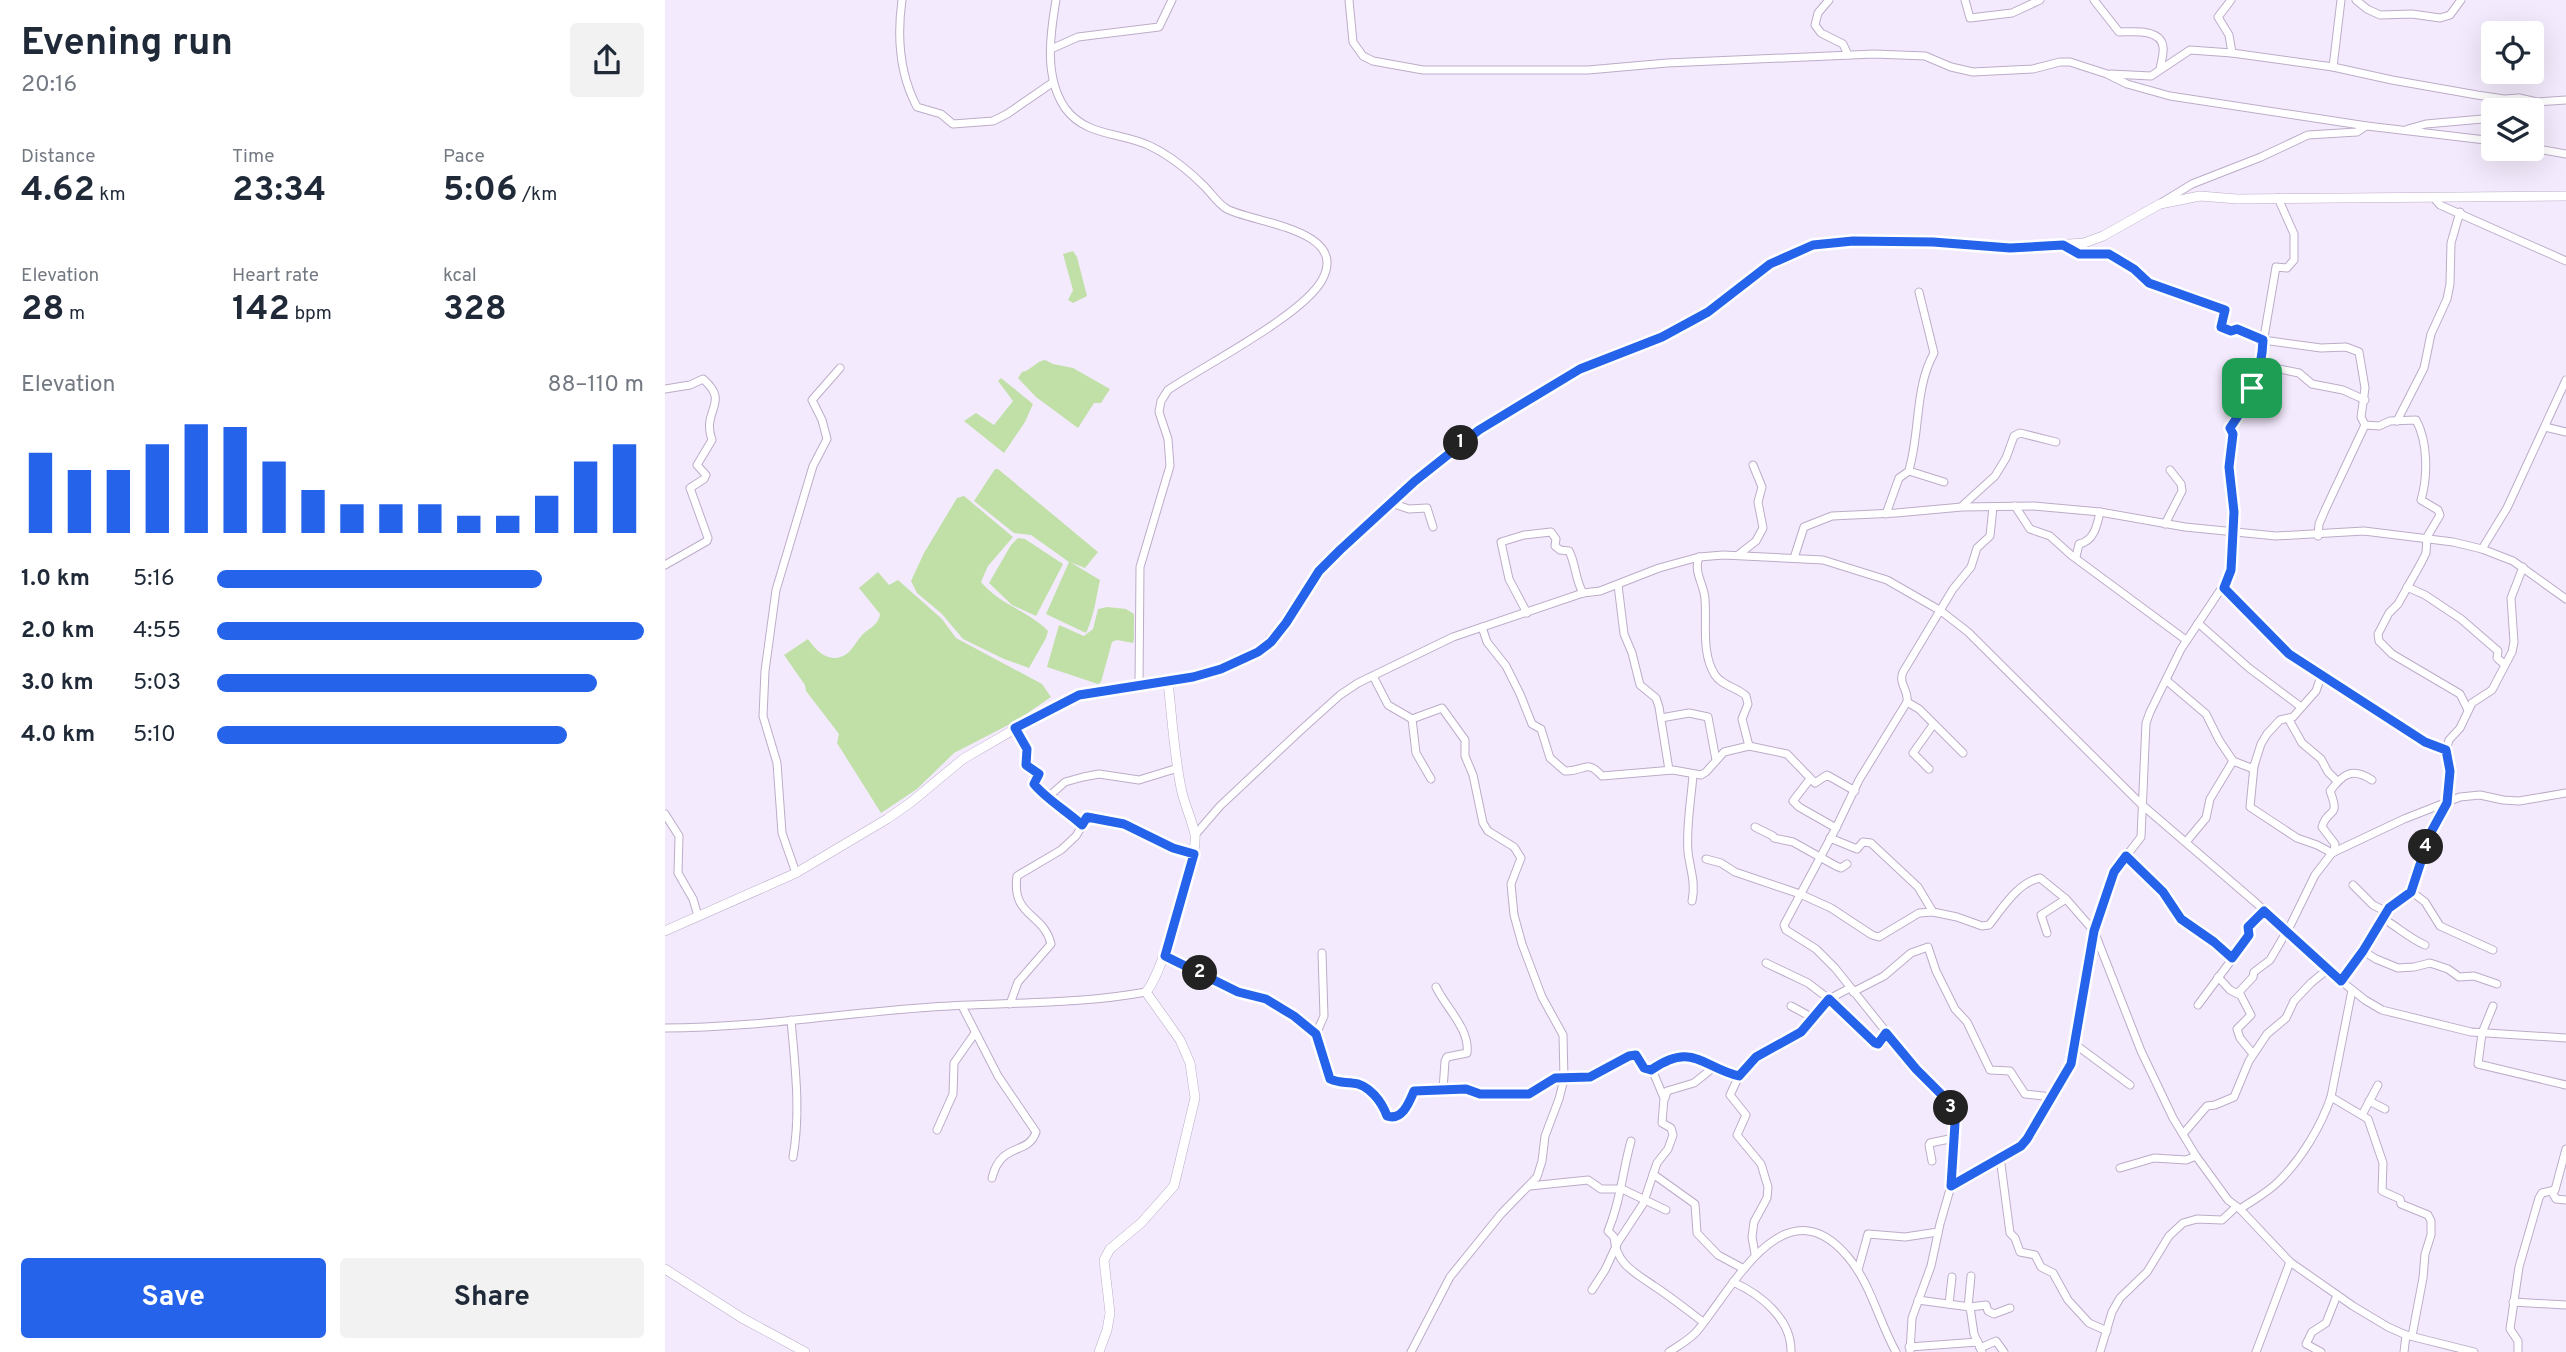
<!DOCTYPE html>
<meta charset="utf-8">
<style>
:root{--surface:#fff;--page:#f2f2f3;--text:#1f2937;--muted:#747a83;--accent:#2563eb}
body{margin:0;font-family:Overpass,sans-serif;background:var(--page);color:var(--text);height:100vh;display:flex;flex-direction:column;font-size:26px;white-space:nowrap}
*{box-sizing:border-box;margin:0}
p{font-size:23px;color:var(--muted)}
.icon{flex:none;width:38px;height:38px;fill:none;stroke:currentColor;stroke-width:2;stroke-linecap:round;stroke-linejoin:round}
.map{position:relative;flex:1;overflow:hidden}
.drawer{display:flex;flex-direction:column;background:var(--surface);width:665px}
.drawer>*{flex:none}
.fabs{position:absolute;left:1816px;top:21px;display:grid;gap:14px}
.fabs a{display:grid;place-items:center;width:63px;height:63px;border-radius:7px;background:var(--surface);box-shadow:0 7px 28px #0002;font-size:35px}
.pin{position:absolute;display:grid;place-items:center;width:60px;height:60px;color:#fff;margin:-30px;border-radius:14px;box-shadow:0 4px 10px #0006}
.km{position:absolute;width:35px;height:35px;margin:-18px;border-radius:50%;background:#222;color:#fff;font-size:19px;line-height:35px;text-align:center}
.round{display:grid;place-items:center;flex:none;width:74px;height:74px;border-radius:7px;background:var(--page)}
.overview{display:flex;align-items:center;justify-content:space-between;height:119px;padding:0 21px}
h1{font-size:38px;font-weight:700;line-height:52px}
.metrics{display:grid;grid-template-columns:repeat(3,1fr);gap:10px;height:119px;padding:7px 21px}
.metrics div{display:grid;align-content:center}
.metrics b{font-size:35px;font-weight:700}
.metrics small{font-size:19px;font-weight:400}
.metrics p{font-size:19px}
.chart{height:196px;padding:14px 21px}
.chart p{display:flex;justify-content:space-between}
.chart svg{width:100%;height:126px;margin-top:7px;stroke:var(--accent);stroke-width:6}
.primary-button{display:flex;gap:14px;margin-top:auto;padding:14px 21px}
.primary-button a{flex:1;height:80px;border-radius:7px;background:var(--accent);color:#fff;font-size:28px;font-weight:700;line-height:80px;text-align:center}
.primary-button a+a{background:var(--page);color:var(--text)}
ul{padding:0 21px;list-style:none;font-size:23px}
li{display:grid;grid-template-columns:112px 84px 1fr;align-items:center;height:52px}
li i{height:18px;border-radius:9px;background:var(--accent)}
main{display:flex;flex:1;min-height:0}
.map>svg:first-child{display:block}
.green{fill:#c0e0a7}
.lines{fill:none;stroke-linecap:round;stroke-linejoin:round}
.minor-casing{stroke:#bcacc9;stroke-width:9}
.tertiary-casing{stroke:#bcacc9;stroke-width:10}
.minor{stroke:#fff;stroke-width:7}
.tertiary{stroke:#fff;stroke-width:9}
.route-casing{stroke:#fff;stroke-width:14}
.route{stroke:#2563eb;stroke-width:9}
</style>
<main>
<section class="drawer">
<div class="overview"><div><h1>Evening run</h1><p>20:16</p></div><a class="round"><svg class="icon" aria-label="share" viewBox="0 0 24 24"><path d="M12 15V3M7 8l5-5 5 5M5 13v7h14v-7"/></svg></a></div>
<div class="metrics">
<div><p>Distance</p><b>4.62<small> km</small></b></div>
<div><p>Time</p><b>23:34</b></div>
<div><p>Pace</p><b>5:06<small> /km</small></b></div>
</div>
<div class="metrics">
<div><p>Elevation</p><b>28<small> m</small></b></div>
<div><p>Heart rate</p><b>142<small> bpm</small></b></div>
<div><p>kcal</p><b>328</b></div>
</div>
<div class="chart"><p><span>Elevation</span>88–110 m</p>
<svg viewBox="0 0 160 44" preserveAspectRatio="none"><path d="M5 44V16M15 44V22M25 44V22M35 44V13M45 44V6M55 44V7M65 44V19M75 44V29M85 44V34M95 44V34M105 44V34M115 44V38M125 44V38M135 44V31M145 44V19M155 44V13"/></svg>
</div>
<ul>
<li><b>1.0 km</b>5:16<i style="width:76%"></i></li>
<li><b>2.0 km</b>4:55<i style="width:100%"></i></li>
<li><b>3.0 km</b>5:03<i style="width:89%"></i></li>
<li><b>4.0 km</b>5:10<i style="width:82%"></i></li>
</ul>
<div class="primary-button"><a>Save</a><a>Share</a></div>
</section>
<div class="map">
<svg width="1901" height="1352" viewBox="0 0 1901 1352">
<rect width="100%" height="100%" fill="#f4eafd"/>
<g class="green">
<polygon points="408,251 412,257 422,296 408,303 403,300 408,290 398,254"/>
<path d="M 380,360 L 388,364 L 408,368 L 445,389 L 436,403 L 429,403 L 413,428 L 371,397 L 353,378 L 357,372 C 367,370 371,361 380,360 Z"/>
<polygon points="336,378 368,404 360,422 339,453 299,421 311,413 329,425 348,401 333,381"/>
<path d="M 330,469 L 333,469 L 433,552 L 420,568 L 405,562 L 435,580 C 431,598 429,616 421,633 L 381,614 L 404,562 L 366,535 L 349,533 L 309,501 Z"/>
<path d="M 299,496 L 348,537 L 323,566 L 316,582 C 335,605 364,611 383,631 L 381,638 L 364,668 L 339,659 L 298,639 L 277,614 L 252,593 L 246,581 L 259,553 L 292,498 Z"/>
<polygon points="353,538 360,539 398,564 371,616 347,605 324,583 346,545"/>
<path d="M 213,572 L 224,585 L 233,580 L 277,619 L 291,638 L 377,684 L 386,697 L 351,721 L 289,753 L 252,789 L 216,813 L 172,743 L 174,734 L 141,691 L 140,685 L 119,655 L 143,639 C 151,651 164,664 180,655 C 187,651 192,640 198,634 C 205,628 214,624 215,614 L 194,588 Z"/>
<polygon points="442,607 461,609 469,614 469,639 468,643 452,640 447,642 436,682 433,684 382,667 394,625 419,636 428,629 433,609"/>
</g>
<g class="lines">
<defs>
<g id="minor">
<path d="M 237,0 C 232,36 235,75 252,107 L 276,114 L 288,124 L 328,121 L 342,114 L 387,83"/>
<path d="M 391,0 C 385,35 379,77 400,108 C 421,137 456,132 485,146 C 506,156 523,170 540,187 C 547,194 553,204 562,209 C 588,223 685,229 657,280 C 638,315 540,365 503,390 L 496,401 L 494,412 L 503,439 L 505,466 L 475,567 L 474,684"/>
<polyline points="684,0 688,42 698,56 708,61 758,70 923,70 1002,63 1209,54 1260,56 1286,67 1308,72 1368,69 1395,62 1405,62 1442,74 1462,84 1505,96 1702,126 1829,141"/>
<polyline points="1164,0 1153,13 1150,25 1156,33 1178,44 1183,55"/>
<polyline points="1300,0 1305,18 1347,13 1375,0"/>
<path d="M 1429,0 L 1454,32 C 1466,32 1496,28 1498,47 C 1499,53 1496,63 1495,69"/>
<polyline points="1566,0 1553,17 1564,35 1567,53"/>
<polyline points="1691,0 1702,9 1715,15 1747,14 1775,18 1785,15 1796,0"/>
<polyline points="386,49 413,37 494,27 507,0"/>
<polyline points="1668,67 1676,0"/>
<polyline points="1446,74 1486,76 1525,50 1567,53 1668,67 1727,80 1812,95 1839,99 1854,98"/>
<polyline points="1848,110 1854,98 1872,102 1901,100"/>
<polyline points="1743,129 1761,124 1829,118"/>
<polyline points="1867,148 1901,154"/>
<polyline points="1768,197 1775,205 1901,261"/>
<polyline points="1613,198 1629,234 1629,260 1622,268 1611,267 1592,378 1582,404 1565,428 1568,434 1564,467 1569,512 1564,577 1516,649 1485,712 1481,723 1476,837 1449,872 1429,931 1476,1051 1508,1118 1531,1156 1563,1200 1575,1209 1625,1262 1688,1306 1723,1327 1741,1335 1809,1352"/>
<polyline points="1496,203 1527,184 1596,157 1643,135 1692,132 1701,126"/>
<polyline points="1398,245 1414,254 1444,254 1469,269 1484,283 1557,308 1560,312 1556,327 1566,331 1572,329 1598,340 1656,348 1681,347 1694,352 1700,388 1696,417 1700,425 1660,510 1654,524 1653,536"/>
<polyline points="1595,365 1634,373 1647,384 1678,390 1700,400"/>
<path d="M 0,389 L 25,385 L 38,379 C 66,403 36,410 47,440 L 32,465 L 41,475 L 39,479 L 25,488 L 43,538 L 42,541 L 0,565"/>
<polyline points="1732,421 1759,368 1766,334 1782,299 1785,284 1786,243 1795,212"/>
<path d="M 1700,425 L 1714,426 L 1725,421 L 1751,420 C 1763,442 1763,476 1756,500 L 1773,510 L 1775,515 L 1762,537 L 1761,553 L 1756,563 L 1733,604 L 1724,613 L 1713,634 L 1714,641 L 1727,654 L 1795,694 L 1803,710"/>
<polyline points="1880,427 1901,432"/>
<polyline points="1244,471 1279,482"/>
<polyline points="726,503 744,509 762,508 768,527"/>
<polyline points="1297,506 1330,476 1341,458 1349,436 1355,433 1391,442"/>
<polyline points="1350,506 1365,529 1385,536 1406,555 1521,640"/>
<path d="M 1221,514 L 1234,478 L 1244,471 L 1245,466 C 1255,429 1250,387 1269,353 L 1254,292"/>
<polyline points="1500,524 1517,491 1516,484 1505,470"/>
<polyline points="1817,549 1842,508 1901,380"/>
<polyline points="1073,555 1091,541 1098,528 1093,502 1097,487 1088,465"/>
<path d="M 1034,557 C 1028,572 1039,584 1040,599 C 1042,624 1036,653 1050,675 C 1057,686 1072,687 1081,696 L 1083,704 L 1077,719 L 1084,746"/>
<path d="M 1411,557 L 1414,544 C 1429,541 1432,526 1435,512"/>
<polyline points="1129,558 1139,527 1167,516 1231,513 1297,507 1369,506 1435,512 1520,527 1611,536 1699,531 1788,542 1817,549 1848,561 1901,599"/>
<polyline points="953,585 959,634 967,653 975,685 991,698 994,707 1004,770"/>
<polyline points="1742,587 1760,595 1796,619 1833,651 1832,658 1839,664"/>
<polyline points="1559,588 1624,654 1760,742 1781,750"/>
<path d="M 862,613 L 844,579 L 836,542 L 859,535 L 886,532 L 891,539 L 890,546 L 895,550 L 904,551 C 911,564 910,580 918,593"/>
<polyline points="1533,623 1584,668 1636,707"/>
<path d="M 817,627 L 822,642 L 841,666 L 855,694 L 867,724 L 876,729 L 885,758 L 900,771 C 920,772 921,758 937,776 L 1008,770 L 1036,775 L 1041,772 L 1059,752 L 1084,746 L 1122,754 L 1150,783 L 1162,775 L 1190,791"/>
<polyline points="708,676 723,705 747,719 777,708 800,740 800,756 808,775 818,823 823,831 849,847 856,858 846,884 849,915 857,944 877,997 898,1035 899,1079 894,1099 880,1136 877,1161 872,1177 836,1214 785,1277 746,1352"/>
<polyline points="1501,680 1541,714 1554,740 1568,761"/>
<polyline points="1242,702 1254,709 1298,753"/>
<polyline points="996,718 1024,713 1043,717 1051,760"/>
<polyline points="747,719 751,753 766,779"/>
<polyline points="1624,720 1637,743 1656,759 1663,772 1672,781"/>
<path d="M 350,728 L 362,749 L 361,765 L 374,774 L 369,784 C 377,795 386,798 395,806 C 403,811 410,818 417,825"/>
<polyline points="1589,766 1585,807 1632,838 1652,845 1667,853"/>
<polyline points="1264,769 1248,753 1268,725"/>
<polyline points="1145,779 1128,801 1134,807 1171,828"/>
<polyline points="382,798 400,782 418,777 434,774 474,780 513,768"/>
<polyline points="1782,803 1785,771 1781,750 1784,740 1795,728 1807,703 1827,690 1847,652 1849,642 1846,598 1858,567"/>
<polyline points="0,814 14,836 13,873 28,899 33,916"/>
<polyline points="1090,827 1108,836 1109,838 1128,842 1171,866 1176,868 1182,864"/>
<polyline points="530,835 555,806 635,731 675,695 693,683 788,637 918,593 935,591 994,568 1034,557 1058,555 1158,560 1222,580 1276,611 1303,632 1476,804 1590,902 1676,981 1700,1000 1717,1010 1806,1032 1901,1038"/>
<path d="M 1165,838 L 1192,849 L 1198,842 L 1206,843 L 1253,887 L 1268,912 L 1292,917 L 1317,926 L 1324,925 C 1337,909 1353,882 1375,878 L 1401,899 L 1429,931 L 1406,1064 L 1362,1139 L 1356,1146 L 1286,1186"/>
<polyline points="1521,842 1541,818 1545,799 1568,761 1586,768 1589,766 1596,744 1602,734 1615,720 1628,717 1651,691 1656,676"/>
<path d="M 1669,852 L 1670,844 L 1657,827 C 1663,806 1676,820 1665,791 C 1678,774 1687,767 1707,780"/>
<polyline points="1461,856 1498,892 1516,919 1538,936 1549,941 1567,959"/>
<polyline points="1041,859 1056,863 1070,872 1135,894 1166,908 1207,935 1214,937 1254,913 1268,912"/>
<polyline points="131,873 117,833 112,763 98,716 100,671 111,590 148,466 162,439 157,420 147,400 175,368"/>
<polyline points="1688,885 1708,905 1722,912"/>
<polyline points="1747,892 1760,902 1775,926 1828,950"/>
<path d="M 1027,901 C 1031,883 1025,869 1023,852 C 1021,826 1026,801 1028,775"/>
<path d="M 1717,918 C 1733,927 1744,938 1760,945"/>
<polyline points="1382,933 1376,915 1401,899"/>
<polyline points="1698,951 1711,959 1733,968 1749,967 1765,963 1783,969 1794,977 1809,976 1832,984"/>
<path d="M 500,956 L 573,992 L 601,999 L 629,1016 L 651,1034 L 665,1079 C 675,1084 684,1081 694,1084 C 711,1091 714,1107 725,1118 C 738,1118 744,1102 749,1091 L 801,1089 L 815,1094 L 864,1094 L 890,1078 L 925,1077 L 964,1056 L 971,1055 L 979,1068 L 988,1072 L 999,1098 L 997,1123 L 1006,1128 L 1008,1135 L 1003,1149 L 992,1163 L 978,1204 L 953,1242 L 940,1270 L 927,1290"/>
<polyline points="1101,963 1143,983 1164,999 1211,1043 1213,1044 1221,1033"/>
<polyline points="1553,977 1565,990 1573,994"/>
<polyline points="1676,981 1696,955 1724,908 1747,892 1765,834 1780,804"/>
<path d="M 771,987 C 781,1008 805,1029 802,1053 L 782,1057 L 780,1061 L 778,1090"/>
<polyline points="1188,992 1219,976 1246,953 1263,947 1271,971 1290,1009 1302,1022 1325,1070 1345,1071 1360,1094 1387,1097"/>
<path d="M 345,1004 L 353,982 L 386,944 C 379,913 346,917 352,876 L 396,850 L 411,836 L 422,817 C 463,819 490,846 529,854"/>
<polyline points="1533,1005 1582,939 1584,935 1583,927 1599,911"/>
<path d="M 297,1006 L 333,1076 L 371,1132 C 363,1156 336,1141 327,1178"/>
<polyline points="1126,1006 1148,1018"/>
<polyline points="1828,1006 1817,1033 1813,1064 1901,1085"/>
<path d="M 126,1020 C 130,1066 136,1112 128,1157"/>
<path d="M 0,1028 C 89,1028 178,1013 267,1007 C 338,1002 411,1005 481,992"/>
<polyline points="651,1034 659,1016 657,953"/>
<polyline points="1411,1045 1465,1085"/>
<polyline points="1588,1054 1575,1038 1572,1029 1586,1015 1574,992 1588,977 1589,972 1605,960 1626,924 1650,875 1667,853 1739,819 1795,797 1815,795 1838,800 1854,801 1901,793"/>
<path d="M 986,1070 C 1004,1057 1031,1049 1049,1067"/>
<polyline points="1666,1097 1703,1119 1718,1163 1717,1191 1735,1199 1736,1204 1763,1215 1766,1221 1766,1235 1760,1254 1758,1278 1747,1336"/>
<polyline points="1000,1098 1002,1091 1029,1083 1049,1067 1074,1076"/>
<polyline points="1704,1101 1720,1109"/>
<polyline points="1697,1115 1713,1085"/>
<polyline points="272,1130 288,1094 289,1063 310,1033"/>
<polyline points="1518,1134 1542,1106 1550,1105 1569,1097 1584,1061 1602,1034 1621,1018 1629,1001 1646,983 1663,969"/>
<path d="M 966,1141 C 957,1173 956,1200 943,1231 L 949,1237 C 951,1264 969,1272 989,1286 C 1006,1297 1022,1310 1038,1322"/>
<polyline points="1335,1157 1345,1233 1350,1238 1355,1252 1370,1255 1376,1267 1388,1273 1403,1300 1424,1323 1442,1331"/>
<polyline points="1267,1161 1264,1145 1265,1143 1289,1138"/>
<polyline points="1455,1168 1489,1158 1521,1160 1531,1156"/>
<polyline points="988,1174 1030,1204 1032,1233 1053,1255 1079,1269"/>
<polyline points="865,1186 923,1180 936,1189 957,1189 1001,1210"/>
<polyline points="1887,1192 1891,1199 1901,1200"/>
<path d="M 1575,1209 C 1588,1200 1604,1192 1615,1180 C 1637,1158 1656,1126 1666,1097 L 1687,990"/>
<polyline points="1090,1254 1087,1237 1089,1222 1102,1198 1103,1187 1096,1164 1072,1135 1081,1115 1065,1095 1074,1076 1091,1057 1136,1032 1164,999 1185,988"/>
<polyline points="1193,1270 1203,1234 1240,1237 1273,1232"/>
<path d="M 1068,1282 C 1095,1294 1127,1319 1126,1352"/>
<polyline points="1253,1300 1305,1307 1309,1334 1317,1352"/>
<polyline points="1848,1302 1901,1305"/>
<polyline points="1284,1304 1287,1277"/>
<polyline points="1303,1307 1306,1276"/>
<polyline points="1305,1307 1321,1305 1323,1311 1329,1314 1345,1308"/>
<polyline points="1244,1347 1313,1342"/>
<polyline points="1315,1348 1331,1341 1339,1352"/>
<path d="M 1004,1352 C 1013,1346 1026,1339 1033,1330 C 1069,1286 1120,1182 1183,1257 C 1206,1284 1214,1322 1231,1352"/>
<path d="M 1245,1352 L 1247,1318 L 1266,1266 L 1275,1224 L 1286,1186 L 1290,1123 L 1288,1111 L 1281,1098 L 1251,1069 L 1170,968 L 1151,949 L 1121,930 L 1119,925 L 1171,828 L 1194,780 L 1242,702 C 1244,690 1233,684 1238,672 L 1288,589 L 1306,567 L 1312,548 L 1325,536 L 1328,507"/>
<polyline points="1435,1352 1447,1312 1455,1298 1482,1272 1504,1236 1518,1223 1532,1219 1557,1220 1571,1207"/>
<polyline points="1591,1352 1625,1262"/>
<polyline points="1656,1352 1641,1344 1647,1332 1661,1323 1672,1295"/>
<polyline points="1739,1352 1741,1335"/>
<polyline points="1853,1352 1853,1341 1845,1329 1854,1267 1874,1198 1877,1193 1890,1190 1901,1149"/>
</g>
<g id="tertiary">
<polyline points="0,931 131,873 222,819 245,803 298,759 393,704 433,691 528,677 556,669 593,652 621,623 654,571 675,549 793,445 915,369 997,337 1043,312 1105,264 1120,257 1148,245 1188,241 1268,242 1344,248 1419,243 1438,236 1495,204 1535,196 1572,199 1901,196"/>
<polyline points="0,1269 77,1318 140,1352"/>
<path d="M 434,1352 L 442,1330 L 445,1313 L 439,1260 L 445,1249 L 476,1223 L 509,1186 L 530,1098 L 525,1063 L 515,1040 L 481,992 C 496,977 533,857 530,835 C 527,819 519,804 516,788 C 509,753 507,717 503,682"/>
</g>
</defs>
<use href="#minor" class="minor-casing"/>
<use href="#tertiary" class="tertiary-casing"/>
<use href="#minor" class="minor"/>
<use href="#tertiary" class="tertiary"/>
</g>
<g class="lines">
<defs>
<path id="route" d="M 1188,241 L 1268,242 L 1345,248 L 1398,245 L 1414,254 L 1444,254 L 1469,269 L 1484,283 L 1560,310 L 1556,327 L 1566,331 L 1572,329 L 1598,340 C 1597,374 1584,401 1565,428 L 1568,434 L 1564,467 L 1569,512 L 1566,570 L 1559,588 L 1624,654 L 1760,742 L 1781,750 L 1785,771 L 1782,803 L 1765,834 L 1746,892 L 1724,908 L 1698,951 L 1676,981 L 1599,911 L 1583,927 L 1584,935 L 1567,958 L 1549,942 L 1516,919 L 1498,892 L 1461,856 L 1449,872 L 1429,931 L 1406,1064 L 1362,1139 L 1356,1146 L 1286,1186 L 1290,1123 L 1288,1111 L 1280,1098 L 1251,1069 L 1221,1033 L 1213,1044 L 1210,1043 L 1164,999 L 1136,1032 L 1091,1057 L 1074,1076 C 1037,1067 1027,1041 986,1070 L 979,1068 L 971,1055 L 964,1056 L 925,1077 L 890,1078 L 864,1094 L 815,1094 L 801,1089 L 749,1091 C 744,1103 737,1121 722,1116 C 717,1102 704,1084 687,1083 C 678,1082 674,1083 665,1079 L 651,1034 L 629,1016 L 601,999 L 573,992 L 500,956 L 529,854 L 508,848 L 459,824 L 422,817 L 417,825 C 402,811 381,799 369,784 L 374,774 L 361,765 L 362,749 L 350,728 L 414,695 L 528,677 L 556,669 L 593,652 L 606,642 L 621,623 L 654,571 L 675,550 L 750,481 L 814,430 L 915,369 L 997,337 L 1043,312 L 1105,264 L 1148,245 Z"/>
</defs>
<use href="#route" class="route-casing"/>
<use href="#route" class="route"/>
</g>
</svg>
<div class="fabs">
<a><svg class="icon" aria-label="locate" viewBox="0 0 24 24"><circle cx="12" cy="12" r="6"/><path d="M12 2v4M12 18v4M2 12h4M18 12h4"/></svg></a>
<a><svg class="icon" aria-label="layers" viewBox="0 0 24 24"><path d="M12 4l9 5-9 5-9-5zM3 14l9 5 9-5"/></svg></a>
</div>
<div class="pin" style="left:1587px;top:388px;background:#1e9e55"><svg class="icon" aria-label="arrive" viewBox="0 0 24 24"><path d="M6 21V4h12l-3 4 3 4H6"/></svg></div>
<b class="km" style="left:796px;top:443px">1</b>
<b class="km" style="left:535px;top:973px">2</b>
<b class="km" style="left:1286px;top:1108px">3</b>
<b class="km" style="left:1761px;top:847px">4</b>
</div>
</main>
